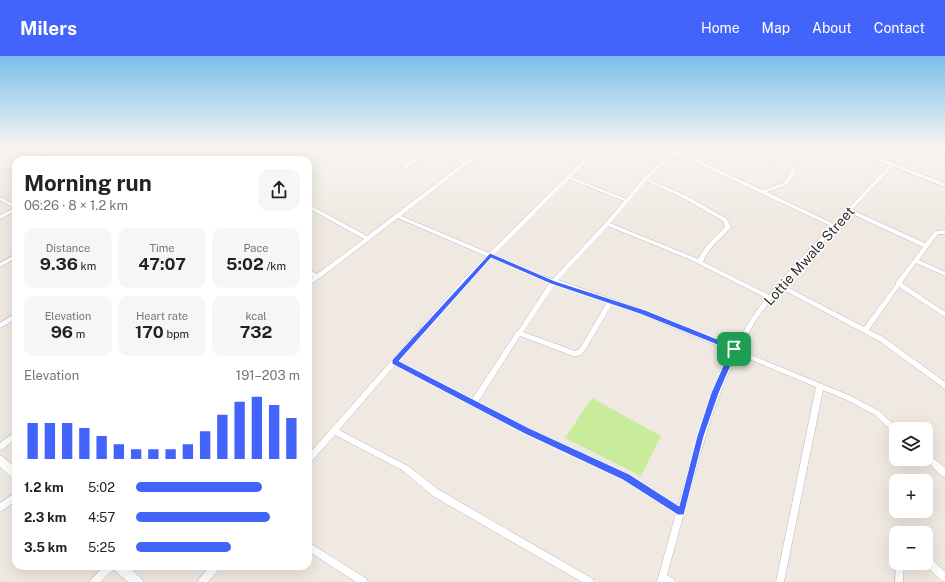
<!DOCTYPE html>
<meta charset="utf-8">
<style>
:root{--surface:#fff;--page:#f6f6f6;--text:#222;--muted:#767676;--accent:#4264fb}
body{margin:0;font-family:"Public Sans",sans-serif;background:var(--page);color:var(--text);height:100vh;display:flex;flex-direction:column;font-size:15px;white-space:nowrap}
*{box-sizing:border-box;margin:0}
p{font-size:13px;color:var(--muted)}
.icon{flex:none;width:22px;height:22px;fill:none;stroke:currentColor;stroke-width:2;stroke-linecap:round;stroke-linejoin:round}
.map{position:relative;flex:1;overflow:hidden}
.drawer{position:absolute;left:12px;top:100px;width:300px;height:414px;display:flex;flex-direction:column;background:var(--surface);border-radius:12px;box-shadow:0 4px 16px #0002}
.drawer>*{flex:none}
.fabs{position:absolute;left:889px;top:366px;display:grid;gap:8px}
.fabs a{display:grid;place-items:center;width:44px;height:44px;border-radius:8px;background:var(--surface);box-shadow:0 4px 16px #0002;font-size:20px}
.pin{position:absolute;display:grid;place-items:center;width:34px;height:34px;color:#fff;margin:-17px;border-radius:8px;box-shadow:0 2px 6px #0006}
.round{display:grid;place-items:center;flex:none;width:42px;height:42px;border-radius:12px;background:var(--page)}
.summary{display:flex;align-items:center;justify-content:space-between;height:68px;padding:0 12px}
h1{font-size:22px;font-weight:700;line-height:30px}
.metrics{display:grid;grid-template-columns:repeat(3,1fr);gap:6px;height:68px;padding:4px 12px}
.metrics div{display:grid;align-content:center;border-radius:10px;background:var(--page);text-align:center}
.metrics b{font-size:17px;font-weight:700}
.metrics small{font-size:11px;font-weight:400}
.metrics p{font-size:11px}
.chart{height:112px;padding:8px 12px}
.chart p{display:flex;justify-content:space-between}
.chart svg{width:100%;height:72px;margin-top:4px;stroke:var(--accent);stroke-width:6}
ul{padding:0 12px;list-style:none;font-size:13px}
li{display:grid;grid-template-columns:64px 48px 1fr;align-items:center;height:30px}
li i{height:10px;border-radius:5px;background:var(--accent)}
header{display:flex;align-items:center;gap:24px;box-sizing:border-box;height:56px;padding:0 20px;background:var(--accent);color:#fff}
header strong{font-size:19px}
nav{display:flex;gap:22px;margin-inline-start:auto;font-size:14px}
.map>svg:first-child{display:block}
.pitch{fill:#c9ec9a}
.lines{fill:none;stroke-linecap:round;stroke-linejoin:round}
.street-casing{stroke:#b4b7c1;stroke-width:1}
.secondary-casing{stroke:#b4b7c1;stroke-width:1}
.street{fill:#fff;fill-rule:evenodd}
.secondary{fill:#fff;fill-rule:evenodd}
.route{fill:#4264fb;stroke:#fff;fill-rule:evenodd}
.labels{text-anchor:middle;stroke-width:3;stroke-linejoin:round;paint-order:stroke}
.street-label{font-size:14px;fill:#2e2e2e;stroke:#fff}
</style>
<header>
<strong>Milers</strong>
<nav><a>Home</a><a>Map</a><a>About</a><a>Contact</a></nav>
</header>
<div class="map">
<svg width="945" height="526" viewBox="0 0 945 526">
<rect width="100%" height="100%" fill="#efe9e1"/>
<polygon class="pitch" points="592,342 661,380 641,420 565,382"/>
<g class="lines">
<defs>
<g id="street">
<polygon points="3,92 9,92 0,96 0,93"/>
<polygon points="39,92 44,92 59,104 54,104"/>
<polygon points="148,92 153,92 174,104 169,104"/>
<polygon points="205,92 210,92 189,104 184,104"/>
<polygon points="294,92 299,92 279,104 274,104"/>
<polygon points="365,92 370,92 367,95 363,95 363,94"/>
<path d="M 430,92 L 437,92 L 466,105 L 483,92 L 488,92 L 401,160 L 489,197 L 595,92 L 600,92 L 572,121 L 626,143 L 643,122 L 664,103 L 674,92 L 678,92 L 676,94 L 763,134 L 783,127 L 792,114 L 744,92 L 750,92 L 797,114 L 787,129 L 767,136 L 834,168 L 890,108 L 894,108 L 894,110 L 852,154 L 925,187 L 935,175 L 945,174 L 945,178 L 938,178 L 919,204 L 945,216 L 945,220 L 916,207 L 902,227 L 945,256 L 945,261 L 899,231 L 869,274 L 883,281 L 945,326 L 945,333 L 879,285 L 780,232 L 756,264 L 739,294 L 851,340 L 879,355 L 899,373 L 896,373 L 896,377 L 893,376 L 875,359 L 847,344 L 823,334 L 784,526 L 776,526 L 816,331 L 737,298 C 726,322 716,347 708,372 C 693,421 681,470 667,519 L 674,523 L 675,526 L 657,526 L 676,457 L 623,424 L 523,376 L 395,309 L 339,374 L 408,410 L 439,434 L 593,523 L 594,526 L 582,526 L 433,440 L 402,414 L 335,379 L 311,406 L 308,407 L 308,399 L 467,219 L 486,200 L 398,162 L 320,222 L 308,230 L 308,225 L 313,221 L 308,218 L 308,213 L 317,218 L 364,183 L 308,152 L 308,148 L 367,180 L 463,107 L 433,94 L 407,112 L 403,112 L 403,110 ZM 674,97 L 831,170 L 777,228 L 769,239 L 703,206 C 709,190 721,184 731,171 L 727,163 L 687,140 L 648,123 L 668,105 ZM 569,123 L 624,145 L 605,167 L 553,223 L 538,218 L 494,199 ZM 646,125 L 683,142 L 723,165 L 725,171 L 707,189 L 698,203 L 610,167 ZM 850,157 L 923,191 L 897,225 L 896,226 L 896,228 L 864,271 L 783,229 ZM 608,170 L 689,203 L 766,242 L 752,261 L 734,292 L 644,254 L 558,224 ZM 491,202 L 534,220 L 550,226 L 518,275 L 516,275 L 515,278 L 472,343 L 398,305 L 471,221 ZM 555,228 L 607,246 L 582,289 L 578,294 L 575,295 L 523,276 ZM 612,248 L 640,258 L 732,296 C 708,345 693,397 678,450 L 629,418 L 529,372 L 478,346 L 520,280 L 573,300 C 579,302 583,297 586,293 Z"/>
<polygon points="0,141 16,149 16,155 0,163 0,159 14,152 0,144"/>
<polygon points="16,198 16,202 0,211 0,207"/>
<polygon points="14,258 16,258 16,263 0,272 0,267"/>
<polygon points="16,375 16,382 3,393 0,394 0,387"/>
<polygon points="926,397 929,398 945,412 945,421 942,420 924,403 926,403"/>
<polygon points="16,436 16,445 0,456 0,447"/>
<polygon points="308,486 367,523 368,526 356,526 308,495"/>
<polygon points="926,500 929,501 945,516 945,526 942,525 923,507 926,507"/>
<polygon points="896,507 904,507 903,526 895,526"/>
<polygon points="105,510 115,510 114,513 100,526 90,526 91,523"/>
<polygon points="210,510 220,510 219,513 208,526 198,526 199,523"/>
</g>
<g id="secondary">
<polygon points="846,92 854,92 945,127 945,131"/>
<polygon points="0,399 3,401 16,412 16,424 12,422 0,411"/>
<polygon points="112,510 127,510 141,522 143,526 128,526 114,514"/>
</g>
</defs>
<use href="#street" class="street-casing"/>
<use href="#secondary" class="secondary-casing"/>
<use href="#street" class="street"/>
<use href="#secondary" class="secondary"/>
</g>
<linearGradient id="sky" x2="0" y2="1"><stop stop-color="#7abfeb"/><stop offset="0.55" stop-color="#f8f5f2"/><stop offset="1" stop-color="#f8f5f2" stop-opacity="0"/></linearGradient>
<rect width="945" height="166" fill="url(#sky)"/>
<path class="route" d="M 490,197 L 555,225 L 645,254 L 737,291 L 738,293 L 719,337 L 704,380 L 684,459 L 678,459 L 623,424 L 523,377 L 392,308 L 392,304 ZM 491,202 L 551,228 L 640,258 L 730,294 L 711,337 L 697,380 L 679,450 L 629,418 L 529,372 L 399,305 Z"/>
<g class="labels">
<g class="street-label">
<text transform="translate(809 200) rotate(-48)" y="5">Lottie Mwale Street</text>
</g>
</g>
</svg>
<div class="fabs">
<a><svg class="icon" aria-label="layers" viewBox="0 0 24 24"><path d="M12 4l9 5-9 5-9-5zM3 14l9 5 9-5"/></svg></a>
<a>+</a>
<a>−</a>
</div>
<div class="pin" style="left:734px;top:293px;background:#1e9e55"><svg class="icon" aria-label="arrive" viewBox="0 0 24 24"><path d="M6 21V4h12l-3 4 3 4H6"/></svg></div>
<section class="drawer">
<div class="summary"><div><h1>Morning run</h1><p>06:26 · 8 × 1.2 km</p></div><a class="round"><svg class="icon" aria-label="share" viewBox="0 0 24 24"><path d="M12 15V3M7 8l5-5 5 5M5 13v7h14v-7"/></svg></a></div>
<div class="metrics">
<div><p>Distance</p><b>9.36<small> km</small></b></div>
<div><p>Time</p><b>47:07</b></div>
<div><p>Pace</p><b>5:02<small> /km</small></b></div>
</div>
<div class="metrics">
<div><p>Elevation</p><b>96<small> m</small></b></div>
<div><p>Heart rate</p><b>170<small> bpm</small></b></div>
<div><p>kcal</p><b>732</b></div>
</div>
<div class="chart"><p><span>Elevation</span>191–203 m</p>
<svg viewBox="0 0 160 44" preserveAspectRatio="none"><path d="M5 44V22M15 44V22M25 44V22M35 44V25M45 44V30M55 44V35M65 44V38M75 44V38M85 44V38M95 44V35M105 44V27M115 44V17M125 44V9M135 44V6M145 44V11M155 44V19"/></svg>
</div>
<ul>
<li><b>1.2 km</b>5:02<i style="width:77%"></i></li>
<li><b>2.3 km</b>4:57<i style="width:82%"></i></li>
<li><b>3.5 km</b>5:25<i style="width:58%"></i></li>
</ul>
</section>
</div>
